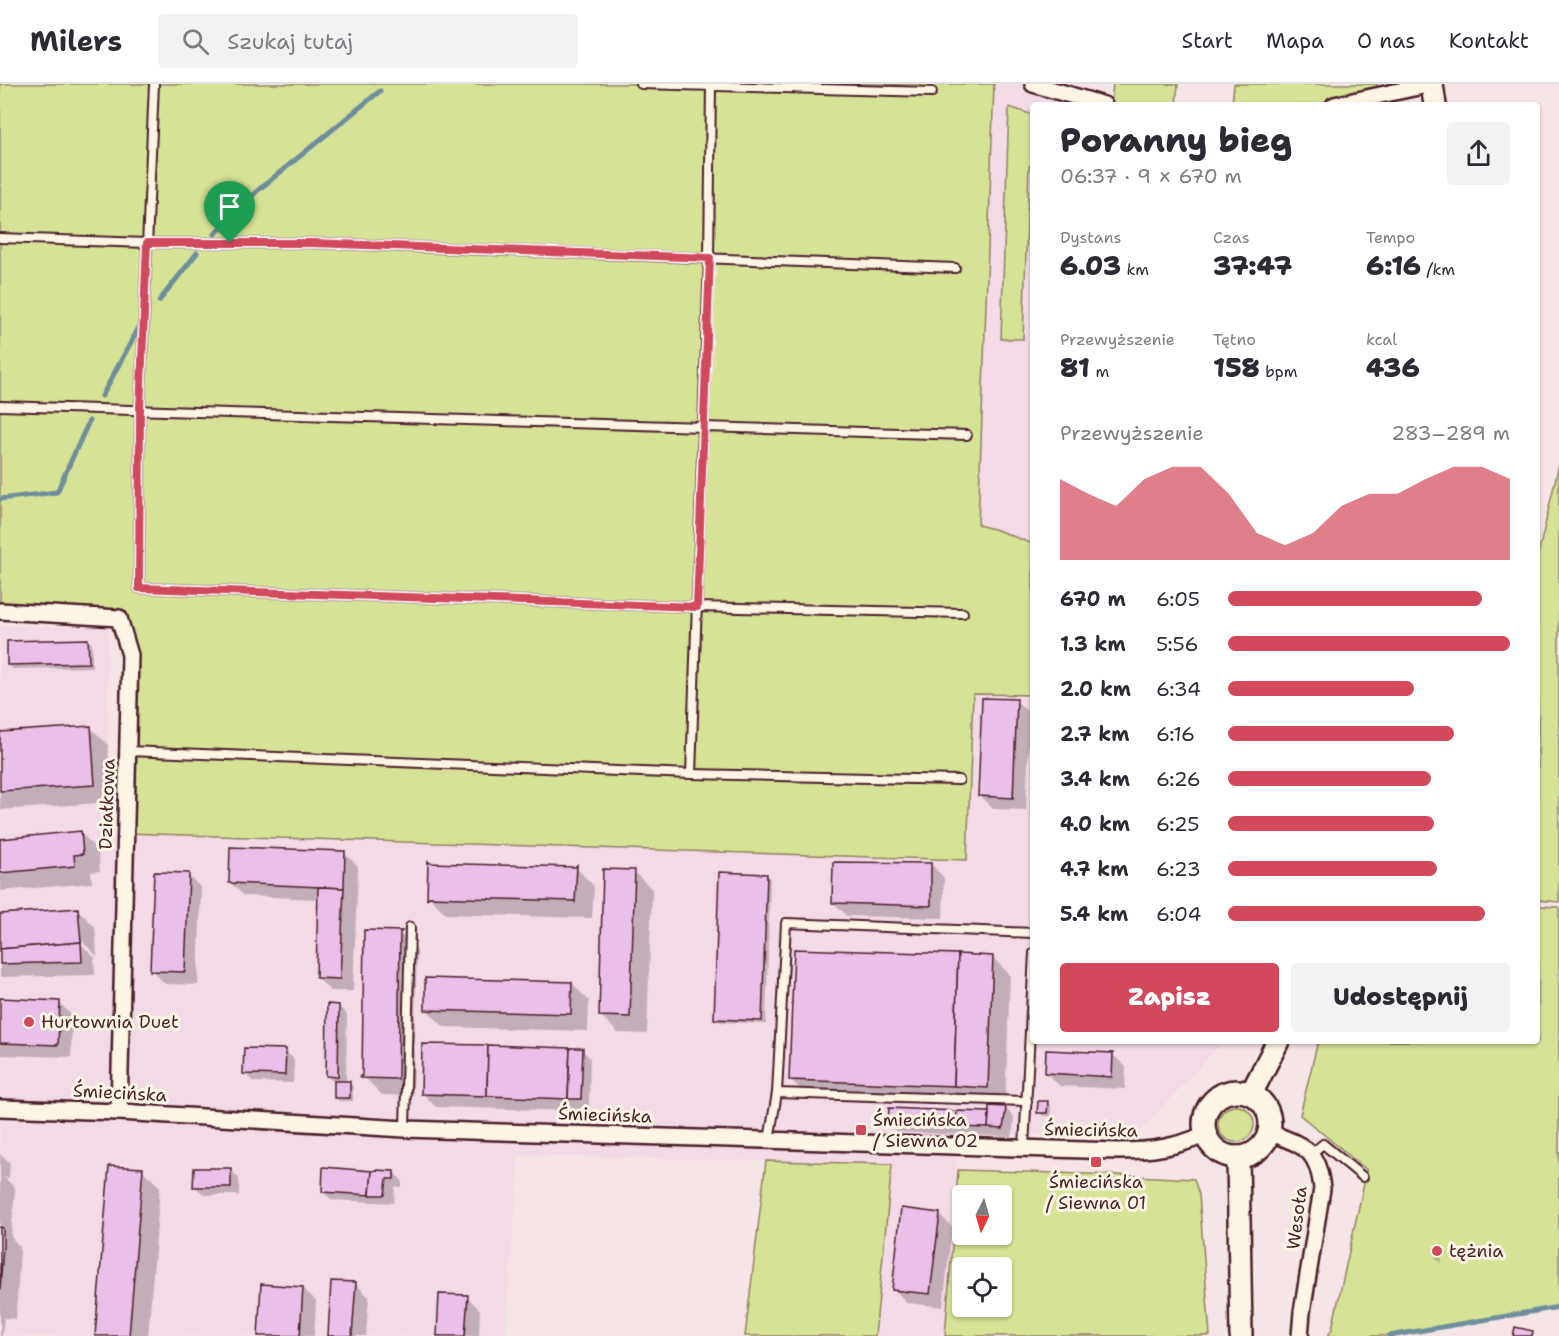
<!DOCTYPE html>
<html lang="pl">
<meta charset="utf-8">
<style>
:root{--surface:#fff;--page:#f2f2f3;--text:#2b2b33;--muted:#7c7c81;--line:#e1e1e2;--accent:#d1495b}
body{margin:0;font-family:"Shantell Sans",sans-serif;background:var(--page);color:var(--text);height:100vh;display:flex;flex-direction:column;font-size:22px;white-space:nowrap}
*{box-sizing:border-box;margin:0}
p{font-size:20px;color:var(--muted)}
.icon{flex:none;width:33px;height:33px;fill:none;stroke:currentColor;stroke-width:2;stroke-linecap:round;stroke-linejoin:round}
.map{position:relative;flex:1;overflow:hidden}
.sheet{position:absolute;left:1030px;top:18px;width:510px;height:942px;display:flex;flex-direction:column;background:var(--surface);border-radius:6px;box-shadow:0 2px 4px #0004}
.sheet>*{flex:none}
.needle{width:39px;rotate:185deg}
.tools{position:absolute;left:952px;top:1101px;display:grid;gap:12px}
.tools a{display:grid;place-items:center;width:60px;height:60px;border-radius:6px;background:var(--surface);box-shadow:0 2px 4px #0004;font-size:30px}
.pin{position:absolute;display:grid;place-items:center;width:51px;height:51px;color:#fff;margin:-62px -26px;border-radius:50% 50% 50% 0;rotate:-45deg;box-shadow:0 0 6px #0007}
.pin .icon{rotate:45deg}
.round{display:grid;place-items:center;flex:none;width:63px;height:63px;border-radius:6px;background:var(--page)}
.summary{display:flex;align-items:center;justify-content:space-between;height:102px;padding:0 30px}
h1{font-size:33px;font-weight:800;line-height:45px}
.metrics{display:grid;grid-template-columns:repeat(3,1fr);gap:9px;height:102px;padding:6px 30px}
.metrics div{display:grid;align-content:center}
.metrics b{font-size:26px;font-weight:800}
.metrics small{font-size:16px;font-weight:400}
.metrics p{font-size:16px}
.chart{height:168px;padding:12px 30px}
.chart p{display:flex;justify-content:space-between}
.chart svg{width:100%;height:108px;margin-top:6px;fill:var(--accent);opacity:.7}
.cta{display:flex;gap:12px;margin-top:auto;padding:12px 30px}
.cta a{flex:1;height:69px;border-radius:6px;background:var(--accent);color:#fff;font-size:24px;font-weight:800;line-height:69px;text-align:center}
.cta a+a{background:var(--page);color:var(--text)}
ul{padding:0 30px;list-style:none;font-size:20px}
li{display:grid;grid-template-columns:96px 72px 1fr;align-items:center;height:45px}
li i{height:15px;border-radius:8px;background:var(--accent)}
header{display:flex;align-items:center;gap:36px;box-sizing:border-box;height:84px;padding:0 30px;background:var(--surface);border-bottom:2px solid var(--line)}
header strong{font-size:28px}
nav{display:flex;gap:33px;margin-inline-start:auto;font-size:21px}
.search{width:420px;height:54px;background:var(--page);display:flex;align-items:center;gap:15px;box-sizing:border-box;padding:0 21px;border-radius:6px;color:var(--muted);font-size:22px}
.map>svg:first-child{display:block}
.built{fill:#f2dae6}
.green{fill:#d6e396;stroke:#908160;stroke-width:1.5;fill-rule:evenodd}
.shadow{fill:#0003}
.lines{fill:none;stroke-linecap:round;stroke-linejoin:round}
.stream{stroke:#708d9c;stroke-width:5}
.building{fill:#e9c0e7;stroke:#4a1f2b;stroke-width:1.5}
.service-casing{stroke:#4a1f2b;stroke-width:12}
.minor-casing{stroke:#4a1f2b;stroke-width:20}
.secondary-casing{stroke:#4a1f2b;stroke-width:26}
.service{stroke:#fcf5e5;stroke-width:8}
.minor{stroke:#fcf5e5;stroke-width:15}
.secondary{stroke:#fcf5e5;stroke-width:21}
.route-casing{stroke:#fff;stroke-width:12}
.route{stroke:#d1495b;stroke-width:8}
.poi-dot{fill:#d1495b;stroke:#fcf5e5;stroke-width:2}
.labels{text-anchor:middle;stroke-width:6;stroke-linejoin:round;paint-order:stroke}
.street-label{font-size:18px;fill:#4a1f2b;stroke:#fcf5e5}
.poi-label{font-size:18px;fill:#4a1f2b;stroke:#fcf5e5;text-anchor:start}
</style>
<header>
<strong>Milers</strong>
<div class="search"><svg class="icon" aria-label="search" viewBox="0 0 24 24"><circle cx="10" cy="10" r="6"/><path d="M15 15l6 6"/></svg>Szukaj tutaj</div>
<nav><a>Start</a><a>Mapa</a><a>O nas</a><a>Kontakt</a></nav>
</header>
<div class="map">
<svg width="1559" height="1252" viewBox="0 0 1559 1252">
<rect width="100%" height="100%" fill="#f6e5e6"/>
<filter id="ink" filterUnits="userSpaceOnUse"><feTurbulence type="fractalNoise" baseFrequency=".0167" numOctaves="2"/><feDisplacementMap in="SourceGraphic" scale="12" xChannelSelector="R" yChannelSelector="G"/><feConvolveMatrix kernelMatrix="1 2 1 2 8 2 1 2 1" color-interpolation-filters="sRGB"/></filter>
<g filter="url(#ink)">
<polygon class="built" points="994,0 1033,0 1104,21 1034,21 1034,957 1223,957 1139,1049 958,1051 945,1252 875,1252 892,1080 519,1071 505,1252 0,1252 0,542 108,542 107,748 142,749 979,441"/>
<g class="green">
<polygon points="0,0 994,0 978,441 997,446 1033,460 1034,611 973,610 967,776 126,749 130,571 119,534 0,527"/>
<polygon points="1113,0 1178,0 1176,21 1111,21"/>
<polygon points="1234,0 1377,0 1376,13 1334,21 1232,21"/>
<polygon points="1009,23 1033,31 1033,78 1029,83 1023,255 1001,255"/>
<polygon points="1559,380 1559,818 1538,816 1538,471"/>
<polygon points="1538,822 1559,823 1559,1223 1389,1252 1328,1252 1332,1245 1367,1086 1300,1031 1318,957 1538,957"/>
<circle cx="1236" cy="1040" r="18"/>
<polygon points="766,1077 892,1080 875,1252 745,1252"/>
<path d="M 958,1086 L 1116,1091 L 1194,1095 L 1199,1111 L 1210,1252 L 945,1252 ZM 963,1112 L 1002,1112 L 1002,1150 L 963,1150 ZM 963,1184 L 1002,1184 L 1002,1222 L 963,1222 Z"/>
</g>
<g class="shadow">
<polygon points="88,556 92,560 92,583 13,585 9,581"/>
<polygon points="1016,617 1030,630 1026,726 993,725 980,712"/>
<polygon points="90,643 108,661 112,718 0,726 0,649"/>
<polygon points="81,749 98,767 100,787 91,788 92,799 0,807 0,756"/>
<polygon points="344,769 358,782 353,907 330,907 317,893 319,815 244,812 231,799"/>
<polygon points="931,780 944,794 943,834 847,832 834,819"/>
<polygon points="576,784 594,802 592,834 446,830 428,812"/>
<polygon points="634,788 652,805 647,950 618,949 600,931"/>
<polygon points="188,791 201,804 198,901 165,900 152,886"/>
<polygon points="766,791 770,795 766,940 719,938 715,935"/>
<polygon points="77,825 95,843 97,872 76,851 74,853 96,875 94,875 95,891 0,893 0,832"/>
<polygon points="399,849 417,866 413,1012 382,1011 364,993"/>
<polygon points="992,873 1010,891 1005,1021 809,1013 791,996"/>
<polygon points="572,899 589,917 588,947 444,943 426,925"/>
<polygon points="0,916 59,918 72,932 71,973 0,971"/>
<polygon points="339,922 347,931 346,999 349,999 353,1003 353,1017 339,1017 335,1013 336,1000 327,992"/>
<polygon points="582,966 590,974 589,1023 581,1023 581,1027 436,1023 423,1010"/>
<polygon points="285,967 294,975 293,999 253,998 245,989"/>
<polygon points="1112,970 1126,983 1125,1005 1060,1002 1046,989"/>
<polygon points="1047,1018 1051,1022 1051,1032 1043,1032 1039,1028"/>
<polygon points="1005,1024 1014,1033 1012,1053 898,1048 889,1040 990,1029"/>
<polygon points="0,1070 10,1079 9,1094 4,1093 15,1104 11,1153 20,1163 16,1235 4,1234 2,1252 0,1252"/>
<polygon points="142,1086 160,1103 148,1252 96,1252"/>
<polygon points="231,1086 239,1094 239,1111 204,1111 195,1102"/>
<polygon points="394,1088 402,1097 402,1103 395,1103 394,1119 332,1116 323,1108"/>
<polygon points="939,1130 952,1143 943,1223 907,1219 894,1205"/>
<polygon points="1438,1161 1444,1165 1441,1179 1435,1174"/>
<polygon points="356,1200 369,1213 366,1252 329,1252"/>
<polygon points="303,1204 316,1217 314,1252 260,1252"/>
<polygon points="467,1213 480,1226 479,1252 438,1252"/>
</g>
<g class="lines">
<g class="stream">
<polyline points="215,150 257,107 380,7"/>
<polyline points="159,217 197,169"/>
<polyline points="102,312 139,243"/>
<polyline points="0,415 57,408 89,337"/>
<polyline points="1389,1252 1559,1223"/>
</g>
</g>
<g class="building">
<polygon points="88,555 89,579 7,581 7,557"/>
<polygon points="982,614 1017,615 1013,714 978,712"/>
<polygon points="91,642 95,701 0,707 0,648"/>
<polygon points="81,747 83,770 74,771 75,782 0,789 0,755"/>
<polygon points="230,763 345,767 344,804 229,799"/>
<polygon points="428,777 430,779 575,783 577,781 575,818 574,817 429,813 427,815"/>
<polygon points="833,778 931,779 931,822 832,819"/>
<polygon points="603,785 635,786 630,933 599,932"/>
<polygon points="154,788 189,789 185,888 150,887"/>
<polygon points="719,788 767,790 762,937 714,935"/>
<polygon points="318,803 344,804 340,895 316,894"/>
<polygon points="78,824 81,858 0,865 0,830"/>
<polygon points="364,846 402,847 400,849 398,995 360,994 360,992 362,992"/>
<polygon points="81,858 82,878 0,880 0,865"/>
<polygon points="794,865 958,870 954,1002 789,996"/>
<polygon points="958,870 993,872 988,1004 954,1002"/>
<polygon points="425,894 572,898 571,930 425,926"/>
<polygon points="0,914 60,917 58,961 0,959"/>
<polygon points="327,920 339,921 338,993 326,992"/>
<polygon points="422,960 488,961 487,1012 421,1010"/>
<polygon points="488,961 570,964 568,1015 487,1012"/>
<polygon points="244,964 286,965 285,991 243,990"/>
<polygon points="570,964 583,964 581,1015 568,1015"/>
<polygon points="1046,966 1113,969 1112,993 1045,989"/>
<rect x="334" y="997" width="16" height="17"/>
<polygon points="1038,1017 1048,1017 1047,1029 1037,1029"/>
<polygon points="989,1022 1006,1023 1003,1045 988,1044"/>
<polygon points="889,1024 957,1027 956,1043 888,1040"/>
<polygon points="957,1027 989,1028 988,1044 956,1043"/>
<polygon points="109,1082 143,1084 129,1252 95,1252"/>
<polygon points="323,1083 372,1087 370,1111 322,1108"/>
<polygon points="194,1084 231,1084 231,1103 193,1103"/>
<polygon points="376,1086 394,1087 394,1095 387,1095 385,1111 370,1111 372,1087"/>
<polygon points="901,1124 940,1129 930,1210 892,1206"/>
<polygon points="0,1143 3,1144 3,1162 0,1206"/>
<polygon points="331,1197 356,1198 352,1252 328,1252"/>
<polygon points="261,1200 303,1203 300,1252 258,1252"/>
<polygon points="439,1210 468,1211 465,1252 437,1252"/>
<polygon points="1515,1243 1533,1247 1532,1252 1513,1252"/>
</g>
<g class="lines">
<defs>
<g id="service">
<polyline points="154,0 140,325 139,504 697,523 963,529"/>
<polyline points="641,0 932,8"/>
<polyline points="0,154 147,159 312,159 955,184"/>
<polyline points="0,322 967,351"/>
<polyline points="128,667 691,690 709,174 711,0"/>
<polyline points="691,690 959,696"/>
<polyline points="1027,1017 777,1009 786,839 1034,849"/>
<polyline points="405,1045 410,843"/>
<polyline points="769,1056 777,1009"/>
<polyline points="1024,1064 1034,869"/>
<polyline points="1311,1070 1323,1060 1363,1093"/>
</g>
<g id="minor">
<polyline points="1033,0 1104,21"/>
<polyline points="1334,21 1432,0"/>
<polyline points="0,527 119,534 130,571 119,1028"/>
<path d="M 0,1024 L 119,1028 L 405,1045 L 1118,1067 C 1152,1067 1176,1063 1207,1050"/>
<path d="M 1269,1048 C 1303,1062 1318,1064 1322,1105 L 1302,1228 L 1300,1252"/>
</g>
<g id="secondary">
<polyline points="1432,0 1435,21"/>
<circle cx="1237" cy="1040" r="33"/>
<polyline points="1251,1010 1278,957"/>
<polyline points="1238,1073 1241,1252"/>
</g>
</defs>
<use href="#service" class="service-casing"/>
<use href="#minor" class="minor-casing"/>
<use href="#secondary" class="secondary-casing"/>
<use href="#service" class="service"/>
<use href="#minor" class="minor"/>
<use href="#secondary" class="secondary"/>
</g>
</g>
<g class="lines" filter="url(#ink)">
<defs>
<polygon id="route" points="147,159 312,159 710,174 697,523 139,504 140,325"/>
</defs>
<use href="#route" class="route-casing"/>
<use href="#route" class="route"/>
</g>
<g class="poi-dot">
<circle cx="29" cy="938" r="6"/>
<rect x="855" y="1040" width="12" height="12" rx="3"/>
<rect x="1090" y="1072" width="12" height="12" rx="3"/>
<circle cx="1437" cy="1167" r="6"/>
</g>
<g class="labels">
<g class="street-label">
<text transform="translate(107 720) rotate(-88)" y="6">Działkowa</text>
<text transform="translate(120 1009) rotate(3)" y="6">Śmiecińska</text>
<text transform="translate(605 1031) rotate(2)" y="6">Śmiecińska</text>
<text transform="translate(1091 1046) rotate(1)" y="6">Śmiecińska</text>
<text transform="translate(1297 1134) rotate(-83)" y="6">Wesoła</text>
</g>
<g class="poi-label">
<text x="41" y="944">Hurtownia Duet</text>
<text x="873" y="1042">Śmiecińska<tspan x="873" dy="21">/ Siewna 02</tspan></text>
<text x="1096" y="1104" text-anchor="middle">Śmiecińska<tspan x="1096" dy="21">/ Siewna 01</tspan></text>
<text x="1449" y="1173">tężnia</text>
</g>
</g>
</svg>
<div class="tools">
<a><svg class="needle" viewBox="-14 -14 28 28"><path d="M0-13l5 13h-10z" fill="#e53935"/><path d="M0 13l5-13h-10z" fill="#7c7c81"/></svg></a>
<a><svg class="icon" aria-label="locate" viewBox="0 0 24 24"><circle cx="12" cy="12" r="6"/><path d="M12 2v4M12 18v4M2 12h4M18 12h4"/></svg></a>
</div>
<div class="pin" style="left:230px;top:159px;background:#1e9e55"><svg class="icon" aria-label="arrive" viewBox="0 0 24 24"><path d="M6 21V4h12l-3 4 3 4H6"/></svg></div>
<section class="sheet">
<div class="summary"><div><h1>Poranny bieg</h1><p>06:37 · 9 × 670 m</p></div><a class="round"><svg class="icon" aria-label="share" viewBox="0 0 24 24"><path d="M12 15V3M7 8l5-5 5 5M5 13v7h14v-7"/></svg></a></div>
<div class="metrics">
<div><p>Dystans</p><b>6.03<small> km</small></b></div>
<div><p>Czas</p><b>37:47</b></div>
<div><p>Tempo</p><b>6:16<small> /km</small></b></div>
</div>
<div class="metrics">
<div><p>Przewyższenie</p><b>81<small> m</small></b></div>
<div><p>Tętno</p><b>158<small> bpm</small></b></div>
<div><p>kcal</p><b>436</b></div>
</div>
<div class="chart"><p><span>Przewyższenie</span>283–289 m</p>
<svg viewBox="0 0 160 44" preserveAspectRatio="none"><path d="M0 44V11L10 17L20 22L30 11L40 6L50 6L60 17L70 33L80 38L90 33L100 22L110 17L120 17L130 11L140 6L150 6L160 11V44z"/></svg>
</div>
<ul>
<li><b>670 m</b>6:05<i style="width:90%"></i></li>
<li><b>1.3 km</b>5:56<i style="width:100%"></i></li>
<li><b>2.0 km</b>6:34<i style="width:66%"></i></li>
<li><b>2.7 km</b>6:16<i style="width:80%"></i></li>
<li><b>3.4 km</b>6:26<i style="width:72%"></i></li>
<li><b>4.0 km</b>6:25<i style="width:73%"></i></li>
<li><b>4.7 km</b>6:23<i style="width:74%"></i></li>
<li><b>5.4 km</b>6:04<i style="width:91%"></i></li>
</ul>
<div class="cta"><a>Zapisz</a><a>Udostępnij</a></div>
</section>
</div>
